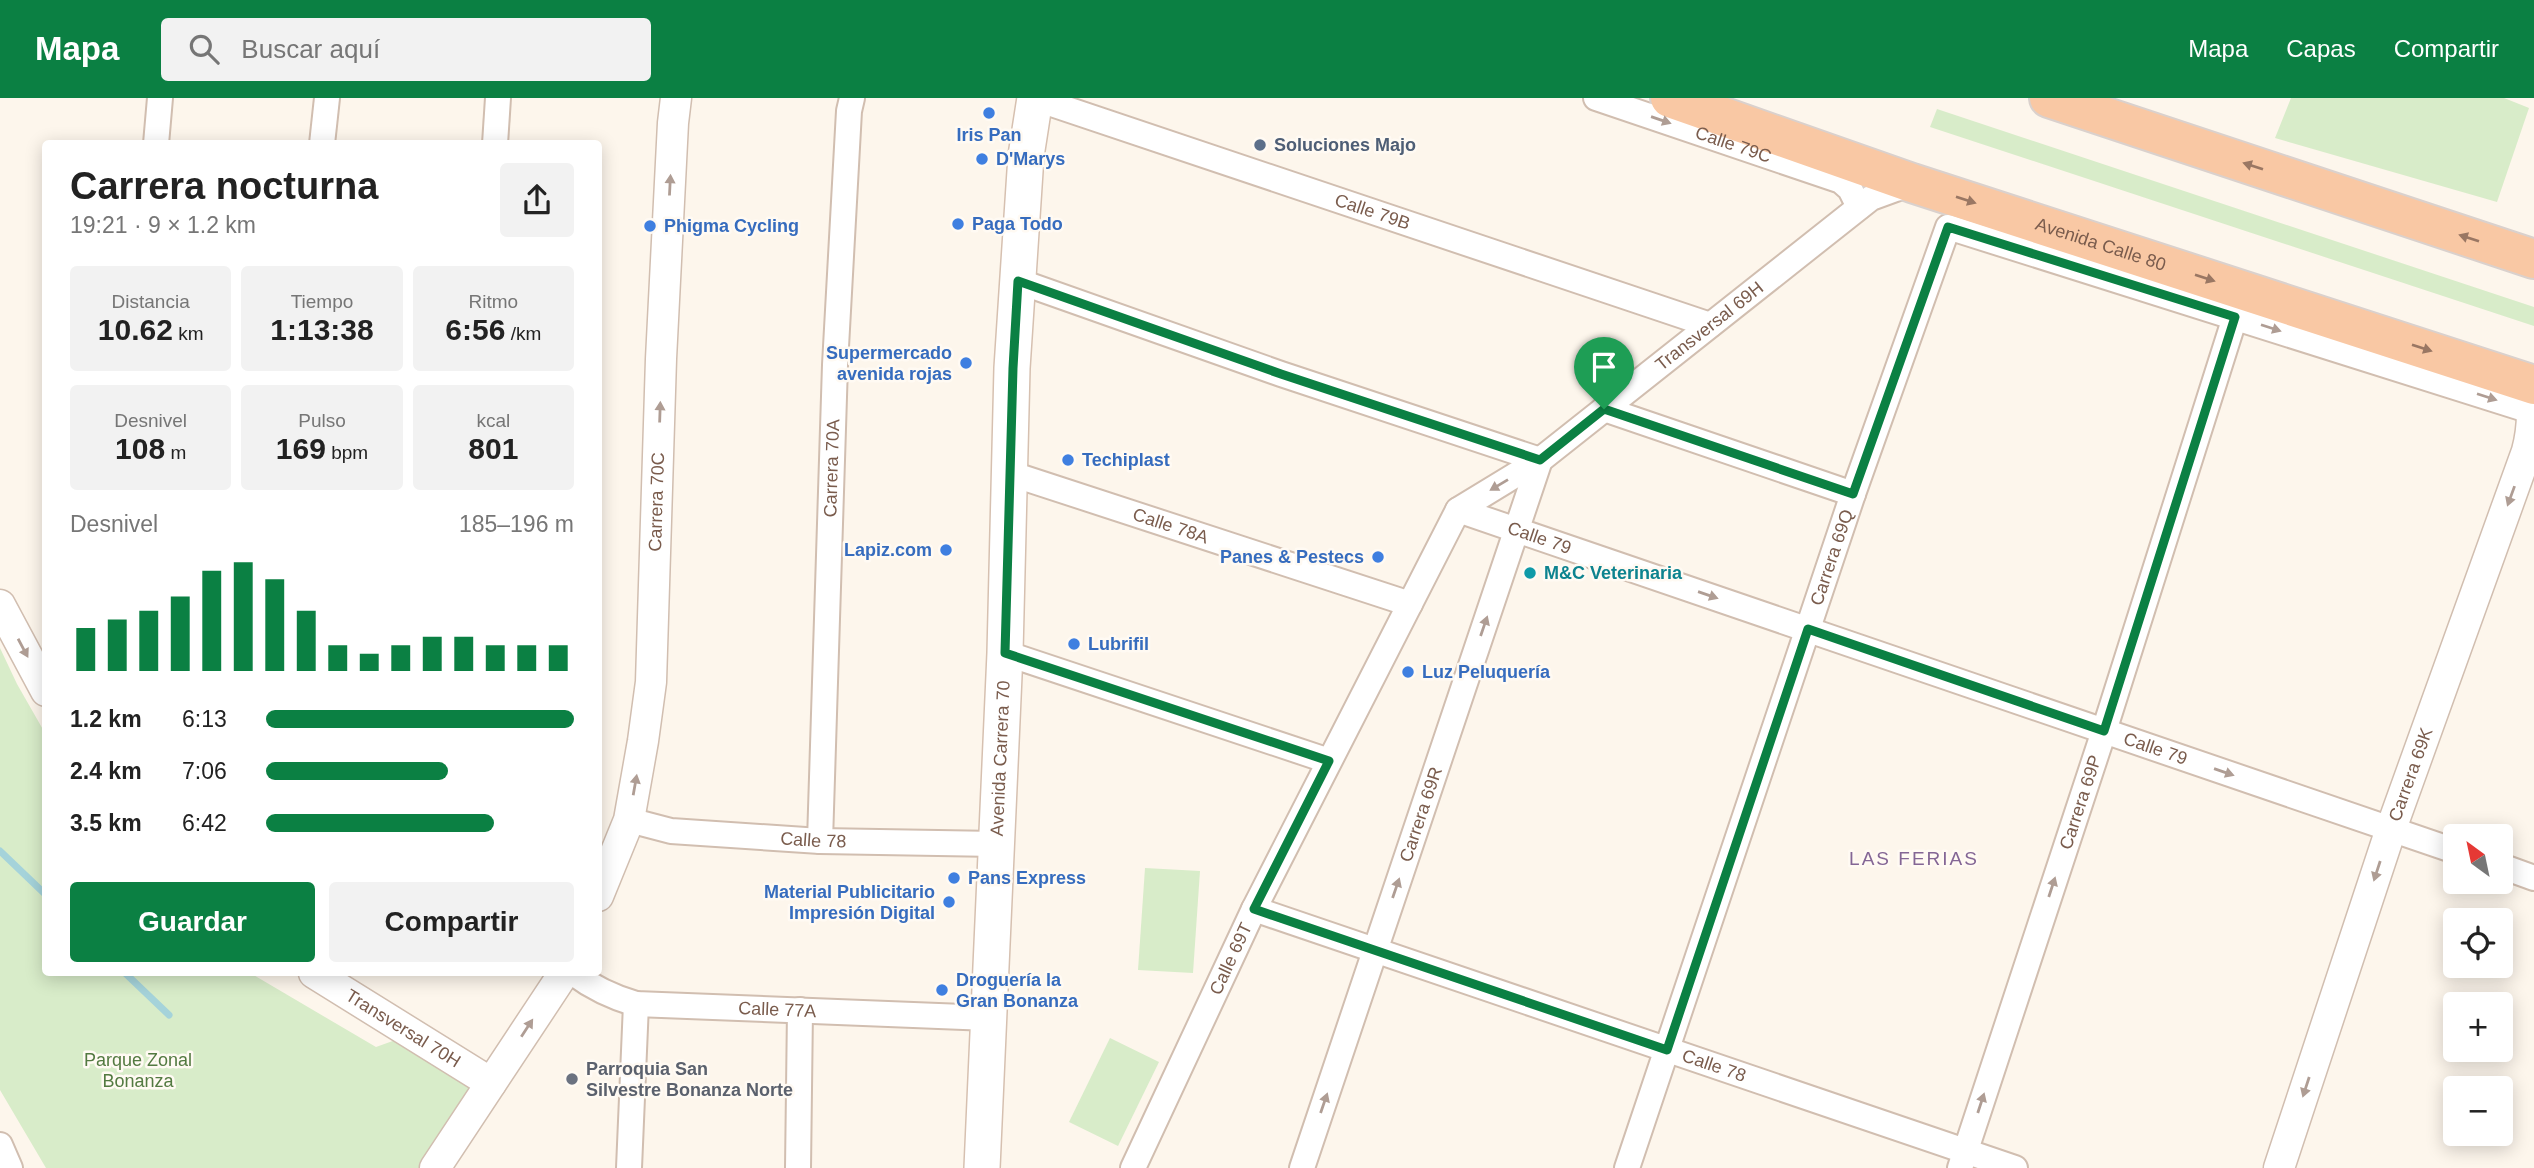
<!DOCTYPE html>
<html lang="es">
<meta charset="utf-8">
<style>
:root{--surface:#fff;--page:#f2f2f2;--text:#222;--muted:#767676;--accent:#0b8043}
body{margin:0;font-family:Helvetica,sans-serif;background:var(--page);color:var(--text);height:100vh;display:flex;flex-direction:column;font-size:26px;white-space:nowrap}
*{box-sizing:border-box;margin:0}
p{font-size:23px;color:var(--muted)}
.icon{flex:none;width:38px;height:38px;fill:none;stroke:currentColor;stroke-width:2;stroke-linecap:round;stroke-linejoin:round}
.map{position:relative;flex:1;overflow:hidden}
.sheet{position:absolute;left:42px;top:42px;width:560px;height:836px;display:flex;flex-direction:column;background:var(--surface);border-radius:7px;box-shadow:0 4px 18px #0003}
.sheet>*{flex:none}
.needle{width:46px;rotate:327deg}
.controls{position:absolute;left:2443px;top:726px;display:grid;gap:14px}
.controls a{display:grid;place-items:center;width:70px;height:70px;border-radius:7px;background:var(--surface);box-shadow:0 4px 18px #0003;font-size:35px}
.pin{position:absolute;display:grid;place-items:center;width:60px;height:60px;color:#fff;margin:-72px -30px;border-radius:50% 50% 50% 0;rotate:-45deg;box-shadow:0 0 7px #0007}
.pin .icon{rotate:45deg}
.round{display:grid;place-items:center;flex:none;width:74px;height:74px;border-radius:7px;background:var(--page)}
.summary{display:flex;align-items:center;justify-content:space-between;height:119px;padding:0 28px}
h1{font-size:38px;font-weight:700;line-height:52px}
.metrics{display:grid;grid-template-columns:repeat(3,1fr);gap:10px;height:119px;padding:7px 28px}
.metrics div{display:grid;align-content:center;border-radius:7px;background:var(--page);text-align:center}
.metrics b{font-size:30px;font-weight:700}
.metrics small{font-size:19px;font-weight:400}
.metrics p{font-size:19px}
.chart{height:196px;padding:14px 28px}
.chart p{display:flex;justify-content:space-between}
.chart svg{width:100%;height:126px;margin-top:7px;stroke:var(--accent);stroke-width:6}
.action{display:flex;gap:14px;margin-top:auto;padding:14px 28px}
.action a{flex:1;height:80px;border-radius:7px;background:var(--accent);color:#fff;font-size:28px;font-weight:700;line-height:80px;text-align:center}
.action a+a{background:var(--page);color:var(--text)}
ul{padding:0 28px;list-style:none;font-size:23px}
li{display:grid;grid-template-columns:112px 84px 1fr;align-items:center;height:52px}
li i{height:18px;border-radius:9px;background:var(--accent)}
header{display:flex;align-items:center;gap:42px;box-sizing:border-box;height:98px;padding:0 35px;background:var(--accent);color:#fff}
header strong{font-size:33px}
nav{display:flex;gap:38px;margin-inline-start:auto;font-size:24px}
.search{width:490px;height:63px;background:var(--page);display:flex;align-items:center;gap:18px;box-sizing:border-box;padding:0 24px;border-radius:7px;color:var(--muted);font-size:26px}
.map>svg:first-child{display:block}
.green{fill:#d8ecc9}
.lines{fill:none;stroke-linecap:round;stroke-linejoin:round}
.stream{stroke:#a5d3da;stroke-width:7}
.minor-casing{stroke:#d1beb0;stroke-width:28}
.tertiary-casing{stroke:#d1beb0;stroke-width:33}
.secondary-casing{stroke:#d6c0b0;stroke-width:38}
.trunk-casing{stroke:#dad1cd;stroke-width:42}
.minor{stroke:#fff;stroke-width:24}
.tertiary{stroke:#fff;stroke-width:30}
.secondary{stroke:#fff;stroke-width:35}
.trunk{stroke:#f9c8a4;stroke-width:38}
.oneway{fill:#af9d94}
.oneway2{fill:#9a7763}
.route-casing{stroke:#fff;stroke-width:14}
.route{stroke:#0b8043;stroke-width:9}
.shop-dot{fill:#3f7fe0;stroke:#fffaf3;stroke-width:2.5}
.service-dot{fill:#5c6f8a;stroke:#fffaf3;stroke-width:2.5}
.culture-dot{fill:#0f9aa8;stroke:#fffaf3;stroke-width:2.5}
.worship-dot{fill:#6b7280;stroke:#fffaf3;stroke-width:2.5}
.labels{text-anchor:middle;stroke-width:5;stroke-linejoin:round;paint-order:stroke}
.shop-label{font-size:18px;font-weight:bold;fill:#366cbe;stroke:#fffaf3;text-anchor:start}
.service-label{font-size:18px;font-weight:bold;fill:#4e5e75;stroke:#fffaf3;text-anchor:start}
.street-label{font-size:18px;fill:#7a5c4d;stroke:#fffaf3}
.culture-label{font-size:18px;font-weight:bold;fill:#0d838f;stroke:#fffaf3;text-anchor:start}
.park-label{font-size:18px;fill:#537a41;stroke:#fffaf3}
.worship-label{font-size:18px;font-weight:bold;fill:#5b616d;stroke:#fffaf3;text-anchor:start}
.neighbourhood-label{font-size:19px;letter-spacing:2px;fill:#846695;stroke:#fffaf3}
</style>
<header>
<strong>Mapa</strong>
<div class="search"><svg class="icon" aria-label="search" viewBox="0 0 24 24"><circle cx="10" cy="10" r="6"/><path d="M15 15l6 6"/></svg>Buscar aquí</div>
<nav><a>Mapa</a><a>Capas</a><a>Compartir</a></nav>
</header>
<div class="map">
<svg width="2534" height="1070" viewBox="0 0 2534 1070">
<rect width="100%" height="100%" fill="#fdf6ec"/>
<g class="green">
<polygon points="2291,0 2504,0 2529,10 2497,104 2275,40"/>
<polygon points="1937,11 2534,209 2534,228 1930,29"/>
<polygon points="0,550 17,586 45,635 46,875 250,875 376,949 401,940 471,990 440,1070 46,1070 0,992"/>
<polygon points="1145,770 1200,773 1193,875 1138,872"/>
<polygon points="1110,940 1159,964 1118,1048 1069,1024"/>
</g>
<g class="lines">
<g class="stream">
<polyline points="0,753 46,797"/>
<polyline points="125,875 169,917"/>
</g>
<defs>
<g id="minor">
<path id="s1" d="M 1034,0 L 1710,227"/>
<path id="s2" d="M 1596,0 L 1841,83 L 1850,91 L 1859,109"/>
<polyline points="156,46 160,0"/>
<polyline points="322,46 327,0"/>
<polyline points="495,46 498,0"/>
<polyline points="1018,183 1281,276 1540,362"/>
<polyline points="1604,311 1853,396"/>
<path id="s3" d="M 1009,375 L 1410,506"/>
<path id="s4" d="M 1458,412 L 2455,753"/>
<polyline points="1005,555 1329,663"/>
<path id="s5" d="M 629,722 L 671,733 L 820,743 L 997,746"/>
<path id="s6" d="M 820,743 L 835,267 L 849,13 L 852,0"/>
<polyline points="2501,768 2534,780"/>
<path id="s7" d="M 1254,811 L 2015,1070"/>
<path id="s8" d="M 573,875 C 593,890 612,899 636,906 L 989,920"/>
<polyline points="0,1047 10,1070"/>
<polyline points="629,1070 636,906"/>
<polyline points="798,1070 800,912"/>
<path id="s9" d="M 1133,1070 L 1254,811 L 1458,412 L 1540,362 L 1871,100 L 1912,85"/>
<path id="s10" d="M 1302,1070 L 1540,362"/>
<path id="s11" d="M 1627,1070 L 1853,396 L 1948,129 L 2534,314"/>
<path id="s12" d="M 1960,1070 L 2104,633 L 2235,219"/>
</g>
<g id="tertiary">
<polyline points="0,507 46,593"/>
<path id="s13" d="M 598,798 L 629,722 L 643,643 L 651,584 L 661,261 L 673,25 L 676,0"/>
<path id="s14" d="M 314,875 L 491,985"/>
<polyline points="435,1070 564,875"/>
<path id="s15" d="M 2279,1070 L 2391,731 L 2527,353 C 2533,330 2534,308 2528,285"/>
</g>
<g id="secondary">
<path id="s16" d="M 982,1070 L 1005,555 L 1012,270 L 1026,58 L 1035,0"/>
</g>
<g id="trunk">
<path id="s17" d="M 1670,0 L 1912,85 L 2534,287"/>
<polyline points="2049,0 2534,161"/>
</g>
</defs>
<use href="#minor" class="minor-casing"/>
<use href="#tertiary" class="tertiary-casing"/>
<use href="#secondary" class="secondary-casing"/>
<use href="#trunk" class="trunk-casing"/>
<use href="#minor" class="minor"/>
<use href="#tertiary" class="tertiary"/>
<use href="#secondary" class="secondary"/>
<use href="#trunk" class="trunk"/>
</g>
<defs><path id="oneway-solid" d="M-6-.8H1V-3.2L6.5 0L1 3.2V.8H-6Z" transform="scale(1.75)"/></defs>
<g class="oneway">
<use href="#oneway-solid" transform="translate(1661 22) rotate(19)"/>
<use href="#oneway-solid" transform="translate(670 87) rotate(-87)"/>
<use href="#oneway-solid" transform="translate(2271 230) rotate(18)"/>
<use href="#oneway-solid" transform="translate(2487 299) rotate(18)"/>
<use href="#oneway-solid" transform="translate(660 314) rotate(-88)"/>
<use href="#oneway-solid" transform="translate(1499 387) rotate(149)"/>
<use href="#oneway-solid" transform="translate(2511 398) rotate(110)"/>
<use href="#oneway-solid" transform="translate(1708 497) rotate(19)"/>
<use href="#oneway-solid" transform="translate(1484 528) rotate(-71)"/>
<use href="#oneway-solid" transform="translate(23 550) rotate(62)"/>
<use href="#oneway-solid" transform="translate(2224 674) rotate(19)"/>
<use href="#oneway-solid" transform="translate(635 687) rotate(-80)"/>
<use href="#oneway-solid" transform="translate(2377 773) rotate(108)"/>
<use href="#oneway-solid" transform="translate(2052 789) rotate(-72)"/>
<use href="#oneway-solid" transform="translate(1396 790) rotate(-71)"/>
<use href="#oneway-solid" transform="translate(527 930) rotate(-57)"/>
<use href="#oneway-solid" transform="translate(2306 989) rotate(108)"/>
<use href="#oneway-solid" transform="translate(1324 1005) rotate(-71)"/>
<use href="#oneway-solid" transform="translate(1981 1005) rotate(-72)"/>
</g>
<g class="oneway2">
<use href="#oneway-solid" transform="translate(2253 68) rotate(-162)"/>
<use href="#oneway-solid" transform="translate(1966 102) rotate(18)"/>
<use href="#oneway-solid" transform="translate(2469 140) rotate(-162)"/>
<use href="#oneway-solid" transform="translate(2205 180) rotate(18)"/>
<use href="#oneway-solid" transform="translate(2422 250) rotate(18)"/>
</g>
<g class="lines">
<defs>
<polygon id="route" points="1948,129 2235,219 2104,633 1808,531 1667,952 1254,811 1329,663 1005,555 1013,270 1018,183 1281,276 1540,362 1604,311 1853,396"/>
</defs>
<use href="#route" class="route-casing"/>
<use href="#route" class="route"/>
</g>
<g class="shop-dot">
<circle cx="989" cy="15" r="7"/>
<circle cx="982" cy="61" r="7"/>
<circle cx="958" cy="126" r="7"/>
<circle cx="650" cy="128" r="7"/>
<circle cx="966" cy="265" r="7"/>
<circle cx="1068" cy="362" r="7"/>
<circle cx="946" cy="452" r="7"/>
<circle cx="1378" cy="459" r="7"/>
<circle cx="1074" cy="546" r="7"/>
<circle cx="1408" cy="574" r="7"/>
<circle cx="954" cy="780" r="7"/>
<circle cx="949" cy="804" r="7"/>
<circle cx="942" cy="892" r="7"/>
</g>
<circle class="service-dot" cx="1260" cy="47" r="7"/>
<circle class="culture-dot" cx="1530" cy="475" r="7"/>
<circle class="worship-dot" cx="572" cy="981" r="7"/>
<g class="labels">
<g class="shop-label">
<text x="989" y="43" text-anchor="middle">Iris Pan</text>
<text x="996" y="67">D'Marys</text>
<text x="972" y="132">Paga Todo</text>
<text x="664" y="134">Phigma Cycling</text>
<text x="952" y="261" text-anchor="end">Supermercado<tspan x="952" dy="21">avenida rojas</tspan></text>
<text x="1082" y="368">Techiplast</text>
<text x="932" y="458" text-anchor="end">Lapiz.com</text>
<text x="1364" y="465" text-anchor="end">Panes &amp; Pestecs</text>
<text x="1088" y="552">Lubrifil</text>
<text x="1422" y="580">Luz Peluquería</text>
<text x="968" y="786">Pans Express</text>
<text x="935" y="800" text-anchor="end">Material Publicitario<tspan x="935" dy="21">Impresión Digital</tspan></text>
<text x="956" y="888">Droguería la<tspan x="956" dy="21">Gran Bonanza</tspan></text>
</g>
<g class="service-label">
<text x="1274" y="53">Soluciones Majo</text>
</g>
<g class="street-label">
<text dy="6" stroke="none"><textPath href="#s2" startOffset="145">Calle 79C</textPath></text>
<text dy="6" stroke="none"><textPath href="#s1" startOffset="357">Calle 79B</textPath></text>
<text dy="6" stroke="none"><textPath href="#s17" startOffset="455">Avenida Calle 80</textPath></text>
<text dy="6" stroke="none"><textPath href="#s9" startOffset="1046">Transversal 69H</textPath></text>
<text dy="6" stroke="none"><textPath href="#s6" startOffset="373">Carrera 70A</textPath></text>
<text dy="6" stroke="none"><textPath href="#s13" startOffset="402">Carrera 70C</textPath></text>
<text dy="6" stroke="none"><textPath href="#s3" startOffset="170">Calle 78A</textPath></text>
<text dy="6" stroke="none"><textPath href="#s4" startOffset="86">Calle 79</textPath></text>
<text dy="6" stroke="none"><textPath href="#s11" startOffset="644">Carrera 69Q</textPath></text>
<text dy="6" stroke="none"><textPath href="#s4" startOffset="737">Calle 79</textPath></text>
<text dy="6" stroke="none"><textPath href="#s16" startOffset="410">Avenida Carrera 70</textPath></text>
<text dy="6" stroke="none"><textPath href="#s15" startOffset="415">Carrera 69K</textPath></text>
<text dy="6" stroke="none"><textPath href="#s12" startOffset="385">Carrera 69P</textPath></text>
<text dy="6" stroke="none"><textPath href="#s10" startOffset="373">Carrera 69R</textPath></text>
<text dy="6" stroke="none"><textPath href="#s5" startOffset="186">Calle 78</textPath></text>
<text dy="6" stroke="none"><textPath href="#s9" startOffset="231">Calle 69T</textPath></text>
<text dy="6" stroke="none"><textPath href="#s8" startOffset="212">Calle 77A</textPath></text>
<text dy="6" stroke="none"><textPath href="#s14" startOffset="105">Transversal 70H</textPath></text>
<text dy="6" stroke="none"><textPath href="#s7" startOffset="486">Calle 78</textPath></text>
</g>
<g class="culture-label">
<text x="1544" y="481">M&amp;C Veterinaria</text>
</g>
<g class="park-label">
<text x="138" y="968">Parque Zonal<tspan x="138" dy="21">Bonanza</tspan></text>
</g>
<g class="worship-label">
<text x="586" y="977">Parroquia San<tspan x="586" dy="21">Silvestre Bonanza Norte</tspan></text>
</g>
<g class="neighbourhood-label">
<text x="1914" y="767">LAS FERIAS</text>
</g>
</g>
</svg>
<div class="controls">
<a><svg class="needle" viewBox="-14 -14 28 28"><path d="M0-13l5 13h-10z" fill="#e53935"/><path d="M0 13l5-13h-10z" fill="#767676"/></svg></a>
<a><svg class="icon" aria-label="locate" viewBox="0 0 24 24"><circle cx="12" cy="12" r="6"/><path d="M12 2v4M12 18v4M2 12h4M18 12h4"/></svg></a>
<a>+</a>
<a>−</a>
</div>
<div class="pin" style="left:1604px;top:311px;background:#1e9e55"><svg class="icon" aria-label="arrive" viewBox="0 0 24 24"><path d="M6 21V4h12l-3 4 3 4H6"/></svg></div>
<section class="sheet">
<div class="summary"><div><h1>Carrera nocturna</h1><p>19:21 · 9 × 1.2 km</p></div><a class="round"><svg class="icon" aria-label="share" viewBox="0 0 24 24"><path d="M12 15V3M7 8l5-5 5 5M5 13v7h14v-7"/></svg></a></div>
<div class="metrics">
<div><p>Distancia</p><b>10.62<small> km</small></b></div>
<div><p>Tiempo</p><b>1:13:38</b></div>
<div><p>Ritmo</p><b>6:56<small> /km</small></b></div>
</div>
<div class="metrics">
<div><p>Desnivel</p><b>108<small> m</small></b></div>
<div><p>Pulso</p><b>169<small> bpm</small></b></div>
<div><p>kcal</p><b>801</b></div>
</div>
<div class="chart"><p><span>Desnivel</span>185–196 m</p>
<svg viewBox="0 0 160 44" preserveAspectRatio="none"><path d="M5 44V29M15 44V26M25 44V23M35 44V18M45 44V9M55 44V6M65 44V12M75 44V23M85 44V35M95 44V38M105 44V35M115 44V32M125 44V32M135 44V35M145 44V35M155 44V35"/></svg>
</div>
<ul>
<li><b>1.2 km</b>6:13<i style="width:100%"></i></li>
<li><b>2.4 km</b>7:06<i style="width:59%"></i></li>
<li><b>3.5 km</b>6:42<i style="width:74%"></i></li>
</ul>
<div class="action"><a>Guardar</a><a>Compartir</a></div>
</section>
</div>
